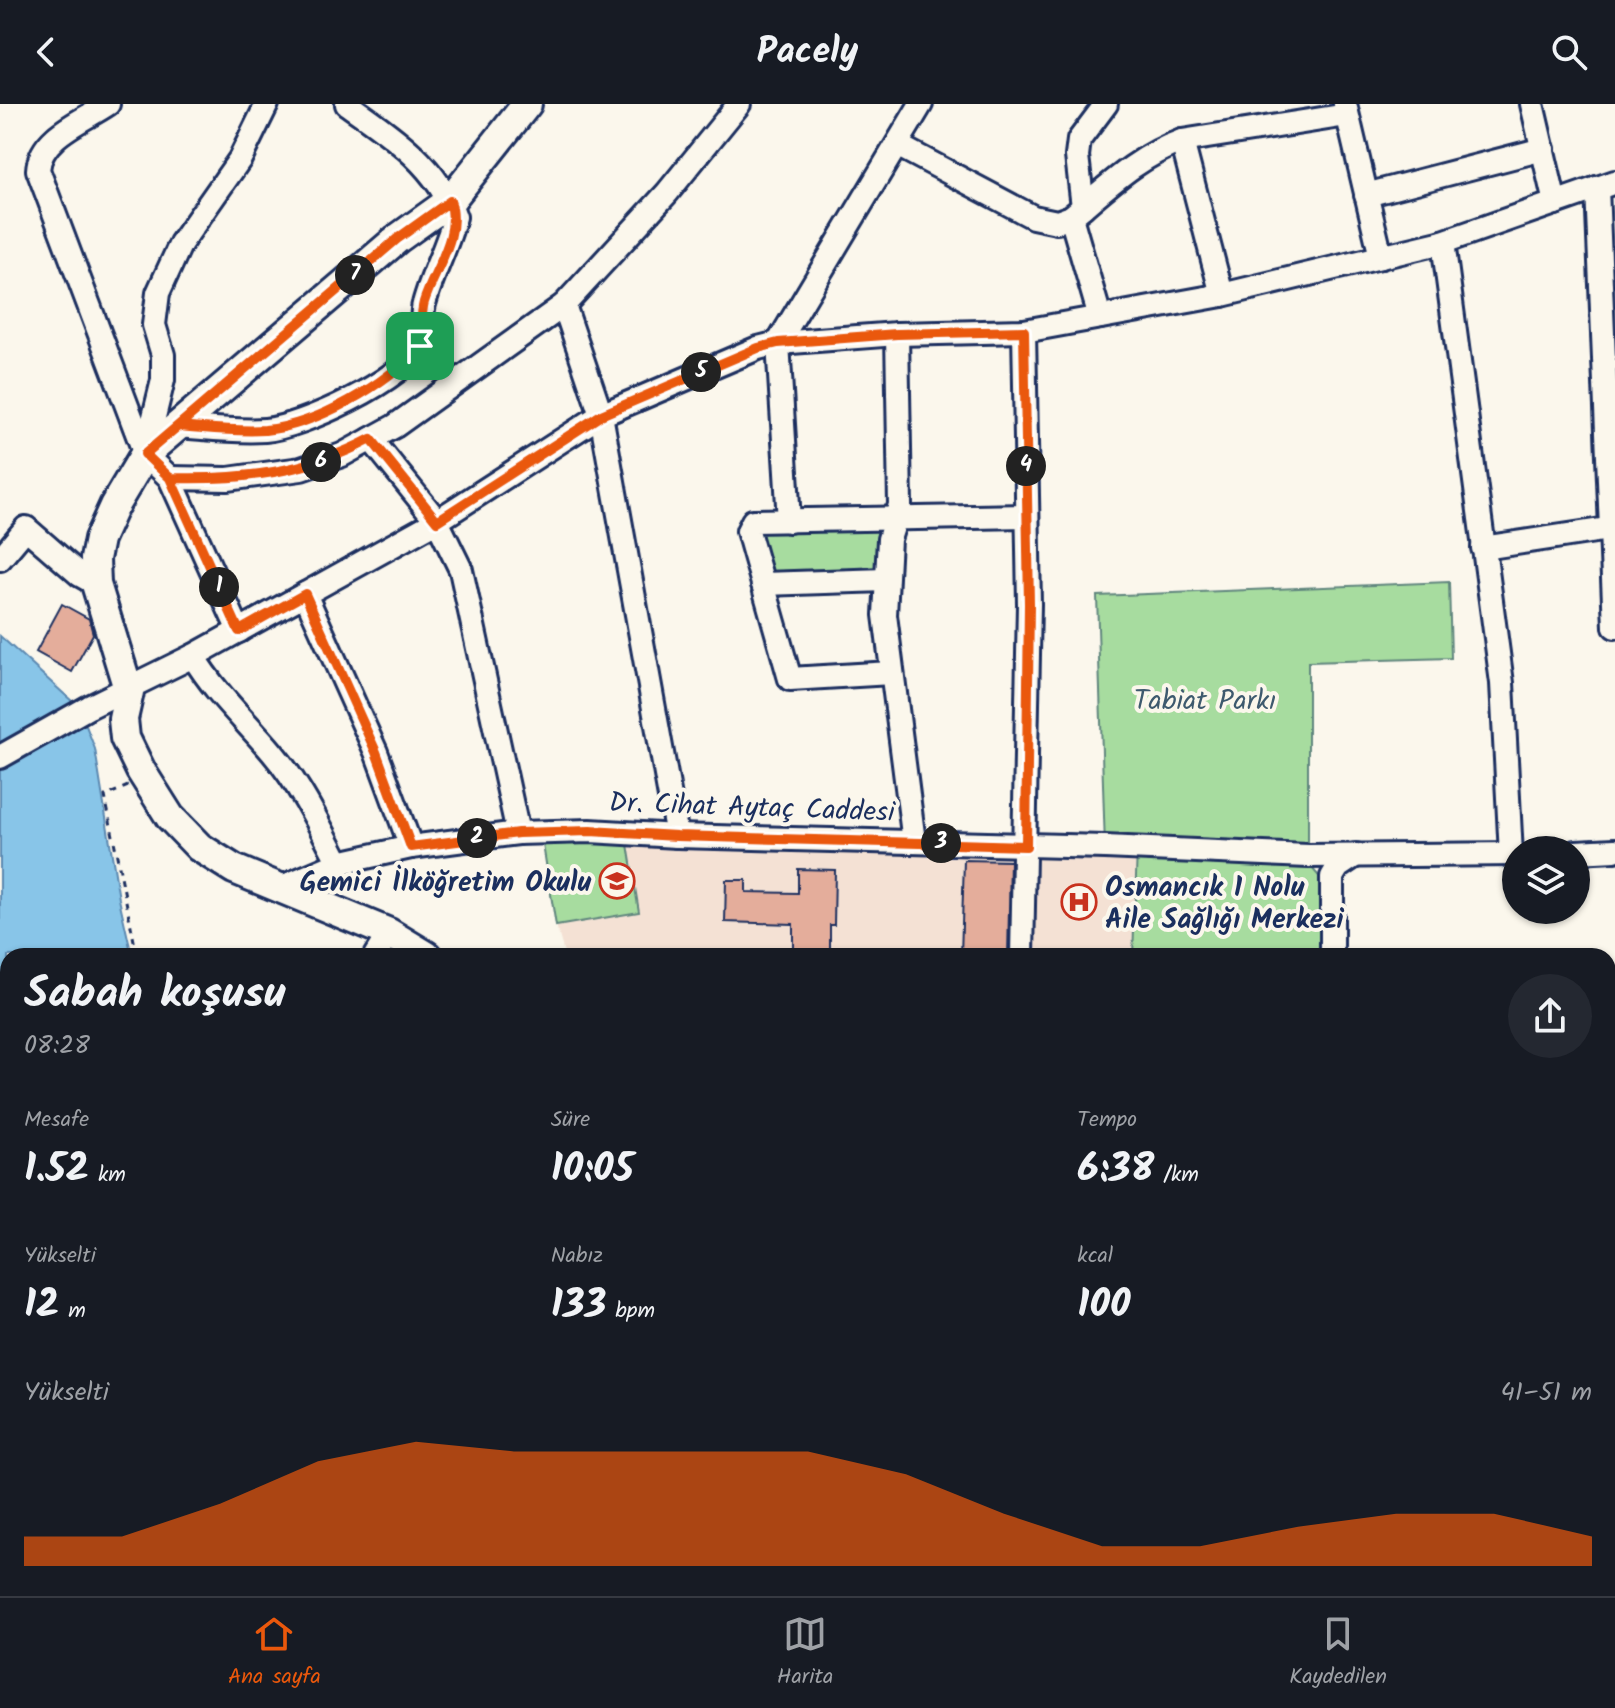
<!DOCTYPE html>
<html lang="tr">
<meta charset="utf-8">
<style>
:root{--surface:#171b24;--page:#242831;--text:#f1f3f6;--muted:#9ea1a6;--line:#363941;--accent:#ea580c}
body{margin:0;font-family:Kalam,sans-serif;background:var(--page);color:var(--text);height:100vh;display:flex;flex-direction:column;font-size:30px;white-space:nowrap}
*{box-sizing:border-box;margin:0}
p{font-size:26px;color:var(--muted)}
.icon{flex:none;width:44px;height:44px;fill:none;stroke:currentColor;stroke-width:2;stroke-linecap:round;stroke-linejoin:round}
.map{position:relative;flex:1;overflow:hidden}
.drawer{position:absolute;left:0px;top:844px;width:1616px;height:648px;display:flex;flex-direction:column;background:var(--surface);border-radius:24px 24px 0 0;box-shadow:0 2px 6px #0004}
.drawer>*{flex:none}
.controls{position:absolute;left:1502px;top:732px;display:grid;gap:16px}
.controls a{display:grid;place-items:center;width:88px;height:88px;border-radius:50%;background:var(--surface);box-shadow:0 2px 6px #0004;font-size:40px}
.pin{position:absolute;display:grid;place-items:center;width:68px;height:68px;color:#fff;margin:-34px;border-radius:16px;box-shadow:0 4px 12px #0006}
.km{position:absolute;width:40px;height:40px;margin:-20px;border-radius:50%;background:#222;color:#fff;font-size:22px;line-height:40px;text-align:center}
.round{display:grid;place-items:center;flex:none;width:84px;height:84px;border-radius:42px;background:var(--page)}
.summary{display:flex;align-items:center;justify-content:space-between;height:136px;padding:0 24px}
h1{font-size:44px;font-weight:700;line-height:60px}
.figures{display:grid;grid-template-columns:repeat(3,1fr);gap:12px;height:136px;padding:8px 24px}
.figures div{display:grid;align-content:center}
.figures b{font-size:40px;font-weight:700}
.figures small{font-size:22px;font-weight:400}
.figures p{font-size:22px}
.chart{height:224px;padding:16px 24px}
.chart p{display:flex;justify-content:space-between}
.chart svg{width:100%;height:144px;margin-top:8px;fill:var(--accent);opacity:.7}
header{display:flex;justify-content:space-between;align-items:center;height:104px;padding:0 24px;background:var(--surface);font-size:36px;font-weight:700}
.tabs{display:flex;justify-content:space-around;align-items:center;height:112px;border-top:2px solid var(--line);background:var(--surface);font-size:22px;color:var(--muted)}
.tabs a{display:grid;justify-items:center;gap:4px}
.tabs .on{color:var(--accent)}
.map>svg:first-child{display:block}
.built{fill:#f4e1d4}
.green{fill:#a7dc9f;stroke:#61867e;stroke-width:2}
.water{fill:#88c5e8;stroke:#5c89b1;stroke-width:2}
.building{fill:#e4ad9b;stroke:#1b2f5e;stroke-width:2}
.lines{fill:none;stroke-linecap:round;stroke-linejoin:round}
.minor-casing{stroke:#1b2f5e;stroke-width:28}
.major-casing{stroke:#1b2f5e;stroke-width:34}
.path{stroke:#1b2f5e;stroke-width:3;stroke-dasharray:6 6;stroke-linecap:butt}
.minor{stroke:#fbf7ec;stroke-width:22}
.major{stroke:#fbf7ec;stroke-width:28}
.route-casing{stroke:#fff;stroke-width:16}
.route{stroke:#ea580c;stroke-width:10}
.labels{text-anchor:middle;stroke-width:8;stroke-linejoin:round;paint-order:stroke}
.park-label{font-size:28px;fill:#3e5a6e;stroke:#fbf7ec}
.street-label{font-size:28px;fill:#1b2f5e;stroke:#fbf7ec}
.poi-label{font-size:28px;font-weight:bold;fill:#1b2f5e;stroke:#fbf7ec;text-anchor:end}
</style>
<header><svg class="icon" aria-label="back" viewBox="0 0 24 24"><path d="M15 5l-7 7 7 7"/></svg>Pacely<svg class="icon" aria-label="search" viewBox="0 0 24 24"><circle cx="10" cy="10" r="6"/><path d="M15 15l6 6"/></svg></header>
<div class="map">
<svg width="1615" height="1492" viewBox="0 0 1615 1492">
<rect width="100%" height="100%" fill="#fbf7ec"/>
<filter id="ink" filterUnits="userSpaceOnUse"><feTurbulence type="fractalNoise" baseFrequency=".0125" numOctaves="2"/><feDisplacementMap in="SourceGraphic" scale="16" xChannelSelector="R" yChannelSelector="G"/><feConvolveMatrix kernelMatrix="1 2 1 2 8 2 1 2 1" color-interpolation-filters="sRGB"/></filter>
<g filter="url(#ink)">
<polygon class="built" points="590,727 1137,744 1133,852 565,852 556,821"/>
<g class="green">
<polygon points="878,423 877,467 773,468 757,426"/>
<polygon points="1449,478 1451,554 1308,558 1308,752 1311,763 1330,785 1330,852 1133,852 1137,745 1105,743 1097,492"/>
<polygon points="541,728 626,728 639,808 556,822"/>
</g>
<g class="water">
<polygon points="0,532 74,599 83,614 95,645 119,795 132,852 8,852 8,1360 0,1349"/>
<polygon points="92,1484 400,1484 403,1492 97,1492"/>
</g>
<g class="building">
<polygon points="62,500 89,515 93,530 72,568 36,548"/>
<polygon points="964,756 1010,757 1008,852 961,852"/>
<polygon points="798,765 835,766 834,821 830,821 830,852 793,852 793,820 725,818 726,776 746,776 746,788 798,789"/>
</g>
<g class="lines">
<defs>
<g id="minor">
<path d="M 108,0 C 83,17 40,32 38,66 L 145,350 L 170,374 L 239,527"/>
<polyline points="1345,0 1381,153"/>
<polyline points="1532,0 1555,99"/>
<polyline points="1182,37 1222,191"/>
<path d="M 897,41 L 1033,113 L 1057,118 L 1071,113 C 1106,84 1138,52 1182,37 L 1347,11"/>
<polyline points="1597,84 1615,523"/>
<polyline points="1366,91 1543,45"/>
<polyline points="1083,103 1077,52 1079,36 1106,0"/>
<polyline points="1071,113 1100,213"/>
<polyline points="1443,138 1502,579 1511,751"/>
<polyline points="564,201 601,311 677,732"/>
<polyline points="897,230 900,401 889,435 885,511 914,738"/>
<path d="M 178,322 C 207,324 236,328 265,326 C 302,323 402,277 420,242 C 426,229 420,213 424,200 C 432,170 447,143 455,113 C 438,62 390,30 347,0"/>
<polyline points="371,335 437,417 461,466 518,729"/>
<polyline points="145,350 163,276 163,251 154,221 158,189 181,139 240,55 267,0"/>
<polyline points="170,374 228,375 301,365 342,351 395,322 564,201 667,89 739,0"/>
<polyline points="789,417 778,239 921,0"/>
<polyline points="1483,444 1615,424"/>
<polyline points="0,455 26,424 80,471 96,480"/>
<polyline points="763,480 886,476"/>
<polyline points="305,490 376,648 411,743"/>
<path d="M 193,552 C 215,589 244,615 272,648 C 300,681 319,720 339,759"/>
<polyline points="891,569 790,575 748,427 753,417 1027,412"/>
<polyline points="0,653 89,603 193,552 437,417 601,311 758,244 778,239 897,230 1024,227 1222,191 1443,138 1615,78"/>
<polyline points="1576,748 1615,746"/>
<polyline points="280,784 339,759 411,743 518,729 590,727 677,732 1105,743 1308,752 1516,750"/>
<polyline points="375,852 389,829"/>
<polyline points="1022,852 1029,500 1024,227"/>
<polyline points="1332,852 1332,773 1338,763 1356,751"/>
<polyline points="1608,888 1615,888"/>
<polyline points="1608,1149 1615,1148"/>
<polyline points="1608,1276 1615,1275"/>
<polyline points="0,1467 8,1465"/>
<polyline points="51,1484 56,1492"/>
<polyline points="955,1484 959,1492"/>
<polyline points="1225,1484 1234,1492"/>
<polyline points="1473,1484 1480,1492"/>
<polyline points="1548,1484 1550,1492"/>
<polyline points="1406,1492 1414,1484"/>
</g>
<g id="major">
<polyline points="427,852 389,829 234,765 199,743 170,713 141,667 125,634 123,615 129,588 96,480 95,455 99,435 114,402 145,350 397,135 450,97 527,0"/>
<polyline points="794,1484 797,1492"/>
<polyline points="370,1492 403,1484"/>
</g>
</defs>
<use href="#minor" class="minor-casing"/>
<use href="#major" class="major-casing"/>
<g class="path">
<polyline points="128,682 105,692 137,852"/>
<polyline points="0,1272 8,1269"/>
<polyline points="0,1363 8,1373"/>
<polyline points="0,1379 8,1389"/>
<polyline points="0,1405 8,1416"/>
</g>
<use href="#minor" class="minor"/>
<use href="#major" class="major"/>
</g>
</g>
<g class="lines" filter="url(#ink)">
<defs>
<path id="route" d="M 420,242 C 386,281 317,321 265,326 C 236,328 207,324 178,322 L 145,350 L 170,374 L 239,527 L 305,490 L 376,648 L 411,743 L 518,729 L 590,727 L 677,732 L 1026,742 L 1029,500 L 1024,227 L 897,230 L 778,239 L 758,244 L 601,311 L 437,417 L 371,335 C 307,369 242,376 170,374 L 145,350 L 397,135 L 450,97 C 462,131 434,166 424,198 C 420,212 423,228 420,242"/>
</defs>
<use href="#route" class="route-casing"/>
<use href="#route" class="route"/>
</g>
<defs>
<symbol id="school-ring" viewBox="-11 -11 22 22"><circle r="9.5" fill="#fbf7ec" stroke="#c8321e" stroke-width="1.5"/><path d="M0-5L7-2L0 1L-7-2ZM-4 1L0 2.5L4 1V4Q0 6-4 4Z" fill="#c8321e"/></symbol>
<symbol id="hospital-ring" viewBox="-11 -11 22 22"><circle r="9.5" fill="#fbf7ec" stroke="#c8321e" stroke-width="1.5"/><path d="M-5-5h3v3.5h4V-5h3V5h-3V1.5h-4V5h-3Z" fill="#c8321e"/></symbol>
</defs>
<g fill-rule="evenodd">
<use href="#school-ring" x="597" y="757" width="40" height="40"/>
<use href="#hospital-ring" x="1059" y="778" width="40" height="40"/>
</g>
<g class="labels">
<g class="park-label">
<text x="1205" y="605">Tabiat Parkı</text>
</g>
<g class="street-label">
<text transform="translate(752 702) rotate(2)" y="10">Dr. Cihat Aytaç Caddesi</text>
</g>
<g class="poi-label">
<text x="591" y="787">Gemici İlköğretim Okulu</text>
<text x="1105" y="792" text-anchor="start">Osmancık 1 Nolu<tspan x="1105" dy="32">Aile Sağlığı Merkezi</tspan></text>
</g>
</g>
</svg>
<div class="controls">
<a><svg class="icon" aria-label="layers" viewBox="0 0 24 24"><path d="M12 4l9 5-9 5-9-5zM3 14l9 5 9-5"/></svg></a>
</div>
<div class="pin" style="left:420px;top:242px;background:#1e9e55"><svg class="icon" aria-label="arrive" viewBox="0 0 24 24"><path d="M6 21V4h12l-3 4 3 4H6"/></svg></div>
<b class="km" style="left:219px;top:483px">1</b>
<b class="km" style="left:477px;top:734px">2</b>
<b class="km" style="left:941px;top:739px">3</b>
<b class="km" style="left:1026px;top:362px">4</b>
<b class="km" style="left:701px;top:268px">5</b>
<b class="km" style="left:321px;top:358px">6</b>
<b class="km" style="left:355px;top:171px">7</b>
<section class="drawer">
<div class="summary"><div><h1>Sabah koşusu</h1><p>08:28</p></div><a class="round"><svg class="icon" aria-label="share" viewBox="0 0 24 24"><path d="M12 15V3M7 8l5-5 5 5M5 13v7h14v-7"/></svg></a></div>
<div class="figures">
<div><p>Mesafe</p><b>1.52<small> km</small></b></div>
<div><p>Süre</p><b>10:05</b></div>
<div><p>Tempo</p><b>6:38<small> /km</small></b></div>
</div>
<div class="figures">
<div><p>Yükselti</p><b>12<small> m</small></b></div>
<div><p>Nabız</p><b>133<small> bpm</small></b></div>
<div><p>kcal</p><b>100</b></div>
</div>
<div class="chart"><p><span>Yükselti</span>41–51 m</p>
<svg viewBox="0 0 160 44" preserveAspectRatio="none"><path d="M0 44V35L10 35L20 25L30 12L40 6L50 9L60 9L70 9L80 9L90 16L100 28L110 38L120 38L130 32L140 28L150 28L160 35V44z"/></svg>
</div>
</section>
</div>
<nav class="tabs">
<a class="on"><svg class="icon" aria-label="home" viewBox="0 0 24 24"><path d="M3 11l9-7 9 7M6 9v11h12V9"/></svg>Ana sayfa</a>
<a><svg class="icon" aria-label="map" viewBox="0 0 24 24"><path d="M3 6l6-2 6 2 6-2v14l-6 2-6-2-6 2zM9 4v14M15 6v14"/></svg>Harita</a>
<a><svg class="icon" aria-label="saved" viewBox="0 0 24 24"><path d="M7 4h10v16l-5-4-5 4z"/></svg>Kaydedilen</a>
</nav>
